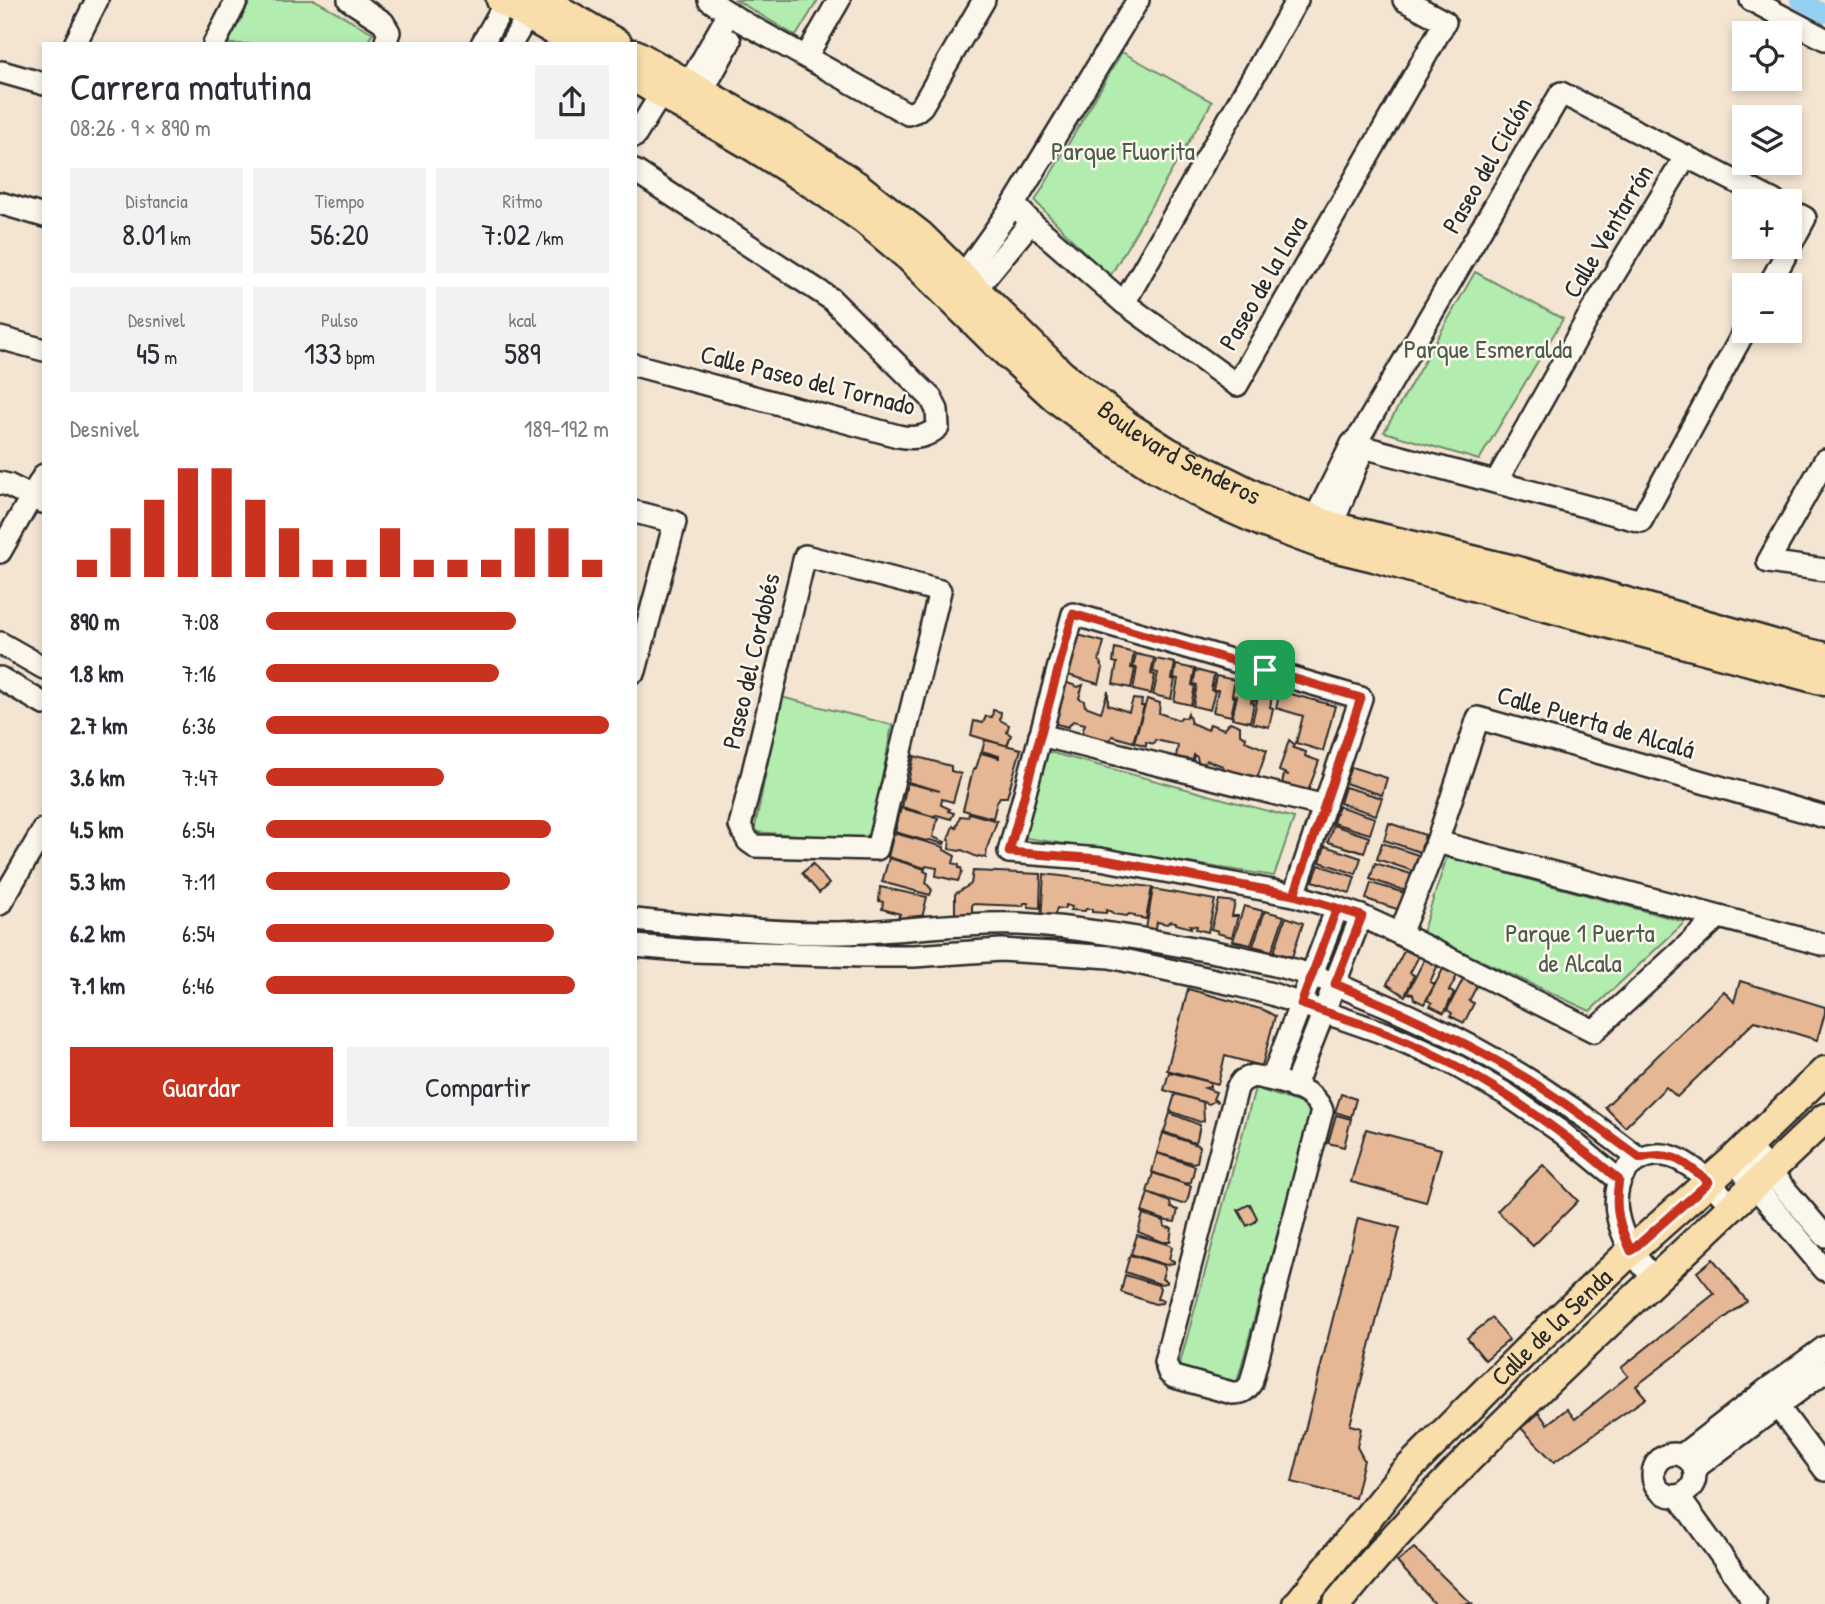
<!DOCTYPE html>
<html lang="es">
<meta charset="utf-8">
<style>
:root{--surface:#fff;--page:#f2f2f3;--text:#2b2b33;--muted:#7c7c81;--accent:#c8321e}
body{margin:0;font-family:"Patrick Hand",sans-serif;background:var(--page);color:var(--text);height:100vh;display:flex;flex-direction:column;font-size:26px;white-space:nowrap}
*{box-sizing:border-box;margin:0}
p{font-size:23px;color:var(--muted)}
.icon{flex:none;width:38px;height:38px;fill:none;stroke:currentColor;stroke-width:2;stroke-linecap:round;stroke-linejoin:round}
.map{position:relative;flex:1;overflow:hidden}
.panel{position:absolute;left:42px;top:42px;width:595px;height:1099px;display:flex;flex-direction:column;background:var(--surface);border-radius:0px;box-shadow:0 4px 10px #0003}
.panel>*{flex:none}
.controls{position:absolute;left:1732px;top:21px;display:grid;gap:14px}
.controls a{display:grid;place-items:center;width:70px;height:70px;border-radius:0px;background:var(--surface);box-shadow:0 4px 10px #0003;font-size:35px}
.pin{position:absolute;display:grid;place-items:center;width:60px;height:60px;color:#fff;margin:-30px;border-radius:14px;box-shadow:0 4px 10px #0006}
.round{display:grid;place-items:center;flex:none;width:74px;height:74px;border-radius:0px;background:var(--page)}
.overview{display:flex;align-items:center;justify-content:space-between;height:119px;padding:0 28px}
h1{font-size:38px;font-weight:600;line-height:52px}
.figures{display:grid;grid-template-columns:repeat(3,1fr);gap:10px;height:119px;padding:7px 28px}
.figures div{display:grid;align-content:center;border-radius:0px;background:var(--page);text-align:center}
.figures b{font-size:30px;font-weight:600}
.figures small{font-size:19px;font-weight:400}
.figures p{font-size:19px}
.chart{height:196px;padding:14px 28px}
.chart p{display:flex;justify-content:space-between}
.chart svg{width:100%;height:126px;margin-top:7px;stroke:var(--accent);stroke-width:6}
.primary-button{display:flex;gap:14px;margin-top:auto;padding:14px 28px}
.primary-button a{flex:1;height:80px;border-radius:0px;background:var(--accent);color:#fff;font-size:28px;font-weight:600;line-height:80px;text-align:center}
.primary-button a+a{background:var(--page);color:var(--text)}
ul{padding:0 28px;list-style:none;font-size:23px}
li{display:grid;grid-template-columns:112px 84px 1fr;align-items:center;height:52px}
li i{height:18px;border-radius:9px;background:var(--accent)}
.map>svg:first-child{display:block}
.green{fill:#b3ecaf;stroke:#6f8c6d;stroke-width:2}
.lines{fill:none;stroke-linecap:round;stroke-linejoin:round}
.canal{stroke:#94cff4;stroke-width:18}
.building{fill:#e5b795;stroke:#2b2b2b;stroke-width:2}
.minor-casing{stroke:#2b2b2b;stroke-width:26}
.major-casing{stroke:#2b2b2b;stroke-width:33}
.minor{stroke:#fbf7ec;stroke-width:21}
.major{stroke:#f9deab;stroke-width:28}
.route-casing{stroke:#fff;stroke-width:14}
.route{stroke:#c8321e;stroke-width:9}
.labels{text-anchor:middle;stroke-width:5;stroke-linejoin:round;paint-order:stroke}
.park-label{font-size:26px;fill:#4d5b4c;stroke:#fbf7ec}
.street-label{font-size:26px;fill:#2b2b2b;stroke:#fbf7ec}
</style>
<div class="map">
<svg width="1825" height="1604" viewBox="0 0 1825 1604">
<rect width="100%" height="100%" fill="#f4e4d2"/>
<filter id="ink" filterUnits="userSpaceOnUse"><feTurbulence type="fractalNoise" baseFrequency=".0143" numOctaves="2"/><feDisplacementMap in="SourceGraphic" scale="14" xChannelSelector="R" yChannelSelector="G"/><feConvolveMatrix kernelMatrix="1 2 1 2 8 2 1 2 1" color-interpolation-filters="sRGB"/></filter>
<g filter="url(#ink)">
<g class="green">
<polygon points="251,0 315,0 373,33 366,44 227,44"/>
<polygon points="736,0 818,0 796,36"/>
<polygon points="1122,52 1212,102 1109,278 1035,201"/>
<polygon points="1475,272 1563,319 1479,460 1384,432"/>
<polygon points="781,697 892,725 871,840 754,832"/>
<polygon points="1045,751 1294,818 1274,876 1020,837"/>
<polygon points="1447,857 1685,922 1590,1011 1422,933"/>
<polygon points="1255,1088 1312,1107 1237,1382 1179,1367"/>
</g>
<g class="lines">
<polyline class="canal" points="1799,0 1825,14"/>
</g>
<g class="building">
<polygon points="1078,635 1104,642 1099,660 1103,668 1099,684 1068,675"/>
<polygon points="1115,648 1134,653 1131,668 1135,669 1131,688 1113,684 1117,663 1113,662"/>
<polygon points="1136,654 1154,658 1151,674 1155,675 1151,694 1133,690 1137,668 1133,667"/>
<polygon points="1156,659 1175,663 1172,679 1175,680 1171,699 1153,695 1158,673 1153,672"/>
<polygon points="1176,665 1195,669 1192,685 1195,686 1191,705 1174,701 1178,679 1174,678"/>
<polygon points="1196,670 1214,675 1211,690 1215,691 1210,710 1193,706 1197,685 1193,684"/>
<polygon points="1216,676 1235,680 1232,696 1235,697 1231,716 1213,712 1218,690 1213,690"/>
<polygon points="1065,682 1078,687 1083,685 1079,698 1084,701 1085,706 1101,712 1108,691 1108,705 1129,712 1133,699 1142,700 1141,706 1144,706 1133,742 1112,736 1110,741 1082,733 1085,724 1073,721 1068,727 1053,723"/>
<polygon points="1235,682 1254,686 1251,702 1254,703 1250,722 1232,718 1237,696 1232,695"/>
<polygon points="1255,687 1273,691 1270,707 1273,708 1269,727 1252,723 1257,701 1252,700"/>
<polygon points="1280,691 1335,706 1323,751 1296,743 1303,716 1276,708"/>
<polygon points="1147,699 1160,703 1159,713 1179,720 1181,717 1186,718 1188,713 1191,723 1208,730 1210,724 1224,729 1230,722 1240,726 1240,734 1246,737 1245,741 1267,750 1258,776 1252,779 1224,769 1223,766 1206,760 1205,764 1198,762 1197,757 1194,755 1193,760 1176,757 1178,745 1155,740 1154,744 1146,742 1146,746 1134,742"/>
<polygon points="993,710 1001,712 1000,720 1009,725 1007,732 1011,735 1007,746 971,735 974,721 983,723 986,716 992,717"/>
<polygon points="985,740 1021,749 1007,797 1000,797 997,802 993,818 963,810 973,770 976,768 981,753 999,758 999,756 982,751"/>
<polygon points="1289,740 1294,744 1293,748 1306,752 1305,756 1319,761 1307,794 1296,790 1296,788 1291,786 1289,788 1282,784 1284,774 1289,775 1279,771"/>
<polygon points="914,756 951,766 951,771 961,774 953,802 942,799 941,805 950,809 948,811 954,813 951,819 937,815 932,816 902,807 907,783 940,791 908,782"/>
<polygon points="1351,767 1387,778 1382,795 1345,783"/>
<polygon points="1345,787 1382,798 1376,815 1340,803"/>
<polygon points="1338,806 1375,818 1370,834 1333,823"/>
<polygon points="901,808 938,818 933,837 945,842 944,844 930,840 926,841 895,832"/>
<polygon points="969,813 997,821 987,848 986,858 979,856 977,857 962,850 959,851 949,849 950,841 948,840 953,826 956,828 960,816 968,817"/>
<polygon points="1389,823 1425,835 1420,852 1384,840"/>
<polygon points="1333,825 1369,837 1364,853 1328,842"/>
<polygon points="894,833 944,847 944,850 955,856 953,863 959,865 959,868 961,868 962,872 958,881 936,876 937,868 926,866 925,868 888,857"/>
<polygon points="1382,843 1418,855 1413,871 1377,859"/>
<polygon points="1325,846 1361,858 1356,874 1320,862"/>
<polygon points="889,858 925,869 924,871 928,873 926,883 932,890 930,895 882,882"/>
<polygon points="1375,863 1411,874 1406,891 1370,879"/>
<polygon points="813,864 829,884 819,893 802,873"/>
<polygon points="1319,865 1355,877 1350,893 1313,881"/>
<polygon points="973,871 1041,874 1040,908 1029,907 1028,903 1024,903 1023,906 972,904 972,918 955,918 955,894 971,884"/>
<polygon points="1044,874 1152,887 1146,919 1135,917 1135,915 1129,914 1127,916 1113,914 1112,912 1106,910 1106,913 1092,912 1092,909 1086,909 1085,911 1070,910 1072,907 1066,905 1064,909 1057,908 1052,923 1041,921"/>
<polygon points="1371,883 1408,894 1403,911 1366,899"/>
<polygon points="880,887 927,897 922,918 898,918 900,914 882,909 883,902 879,901"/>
<polygon points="1153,889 1215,900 1208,932 1196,929 1197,926 1190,925 1191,928 1176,924 1176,922 1170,921 1167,924 1157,922 1155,935 1145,934"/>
<polygon points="1219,900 1235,902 1232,916 1238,916 1232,937 1217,933 1218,931 1211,929"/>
<polygon points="1244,906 1263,911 1251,945 1233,941"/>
<polygon points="1265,911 1284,916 1272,951 1253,946"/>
<polygon points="1286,917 1303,923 1292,957 1274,952"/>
<polygon points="1405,949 1419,956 1410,973 1414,975 1405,996 1387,984"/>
<polygon points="1425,958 1438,965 1430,982 1435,984 1424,1004 1414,999 1413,994 1407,993"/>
<polygon points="1444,967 1458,974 1449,991 1454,993 1444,1013 1430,1006 1432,1003 1427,1000"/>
<polygon points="1464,977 1478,984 1469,1001 1474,1003 1464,1023 1450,1016 1452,1013 1447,1010"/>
<polygon points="1740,981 1825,1007 1825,1013 1817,1040 1755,1021 1677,1097 1666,1087 1625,1127 1605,1107 1724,991 1734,1002"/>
<polygon points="1188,989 1264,1010 1275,1016 1262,1066 1225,1056 1218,1084 1167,1070"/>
<polygon points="1169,1072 1210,1082 1210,1087 1205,1088 1216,1092 1213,1099 1218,1102 1214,1101 1209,1104 1164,1090"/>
<polygon points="1175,1094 1203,1102 1204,1121 1200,1122 1170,1111"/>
<polygon points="1341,1094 1356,1099 1351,1117 1335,1112"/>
<polygon points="1170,1113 1200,1125 1197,1140 1194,1143 1164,1132"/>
<polygon points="1336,1115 1351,1119 1344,1147 1328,1143"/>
<polygon points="1366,1129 1441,1149 1426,1202 1351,1182"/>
<polygon points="1163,1133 1200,1146 1197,1162 1193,1163 1157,1153"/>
<polygon points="1157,1153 1195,1166 1191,1182 1186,1184 1152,1172"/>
<polygon points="1543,1165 1578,1201 1533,1246 1497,1211"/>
<polygon points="1153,1173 1191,1186 1187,1202 1182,1204 1147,1192"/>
<polygon points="1148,1193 1170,1202 1171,1208 1178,1210 1175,1222 1167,1221 1142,1212"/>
<polygon points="1250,1204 1257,1218 1255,1222 1247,1226 1238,1210"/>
<polygon points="1143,1214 1164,1221 1165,1227 1172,1228 1170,1242 1163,1242 1138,1232"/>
<polygon points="1358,1218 1400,1228 1350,1425 1361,1428 1357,1447 1364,1460 1355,1498 1292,1482"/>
<polygon points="1137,1235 1170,1245 1172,1248 1169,1259 1174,1261 1174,1263 1166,1265 1131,1254"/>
<polygon points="1130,1255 1163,1265 1165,1268 1162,1279 1167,1281 1167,1283 1160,1284 1125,1272"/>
<polygon points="1713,1259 1747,1301 1636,1386 1646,1398 1554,1462 1521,1428 1539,1413 1547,1424 1567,1409 1575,1419 1628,1376 1621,1368 1714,1294 1697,1272"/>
<polygon points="1125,1275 1158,1285 1160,1288 1157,1299 1163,1300 1162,1303 1155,1304 1121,1292"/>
<polygon points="1492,1318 1509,1340 1485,1360 1467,1338"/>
<polygon points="1414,1548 1471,1604 1435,1604 1397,1562"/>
</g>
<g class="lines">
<defs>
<g id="minor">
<polyline points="349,0 383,22 389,32 385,44"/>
<polyline points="709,0 741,21 908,114 916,111 922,106 984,0"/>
<polyline points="1751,0 1825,39"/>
<polyline points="75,44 97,0"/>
<polyline points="214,44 237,0"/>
<polyline points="482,44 507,0"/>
<polyline points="511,44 535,3"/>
<polyline points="806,57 839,0"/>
<polyline points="2,72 44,84"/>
<polyline points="681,98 729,13"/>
<polyline points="695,105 730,41"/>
<polyline points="635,136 668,83"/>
<path d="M 635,171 L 831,299 L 931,398 L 937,410 L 938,427 C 926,438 914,439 898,436 L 635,365"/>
<polyline points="0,203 44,216"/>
<polyline points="1014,204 1031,222 1124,303 1237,385 1445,22 1404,0"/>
<polyline points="1790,210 1805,218 1790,246"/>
<polyline points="1769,285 1790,247"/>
<polyline points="954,288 1014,204 1138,0"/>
<polyline points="966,301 1031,222"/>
<polyline points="1124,303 1297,0"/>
<polyline points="0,338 44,350"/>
<polyline points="1352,444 1641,521 1745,330"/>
<polyline points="1825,460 1768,562 1825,570"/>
<polyline points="1496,482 1593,309 1686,156"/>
<polyline points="0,483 8,485 42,502"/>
<polyline points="635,512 675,522 635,671"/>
<polyline points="1309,530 1352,444 1361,434 1561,93 1774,201"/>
<polyline points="1326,540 1360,456"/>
<polyline points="0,552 44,475"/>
<polygon points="805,556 940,591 877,849 755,846 748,841 740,826"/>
<polyline points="0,643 44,668"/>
<polyline points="0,678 44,704"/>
<polyline points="1040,735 1325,806"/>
<polyline points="1437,842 1825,945"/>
<polyline points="1294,895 1361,698 1073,614 1009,852 1100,859 1294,895 1337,908 1361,916 1400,934 1594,1031 1718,917"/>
<polyline points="0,904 44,829"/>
<path d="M 635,920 C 702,927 769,933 837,933 C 897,932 957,922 1018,924 C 1064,926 1114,934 1160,942 C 1211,951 1262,960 1311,975 C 1328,980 1344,988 1361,995 C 1436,1025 1509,1064 1576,1111 C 1597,1126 1618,1143 1640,1159"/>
<polyline points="1400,934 1437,842 1478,718 1825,817"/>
<polyline points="635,946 692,951 863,956 914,956 1001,950 1053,953 1110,957 1237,985 1272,994 1387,1034 1448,1061 1506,1094 1561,1132 1619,1180"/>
<path d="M 1252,1076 C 1275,1080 1314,1087 1322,1111 L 1251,1383 C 1245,1392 1242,1393 1232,1393 L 1174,1377 L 1169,1373 L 1165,1362 L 1237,1088 L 1242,1081 Z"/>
<polyline points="1272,1079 1337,908"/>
<polyline points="1294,1088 1361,916"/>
<polyline points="1748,1146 1825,1236"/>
<polyline points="1733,1160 1825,1270"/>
<path d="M 1655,1280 C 1642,1265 1629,1250 1622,1231 C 1611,1202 1614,1165 1649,1156 C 1661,1153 1674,1156 1685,1163 C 1704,1174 1718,1191 1732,1207"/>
<polyline points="1770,1396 1825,1470"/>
<circle cx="1674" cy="1475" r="21"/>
<polyline points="1682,1455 1766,1390 1825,1347"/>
<polyline points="1694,1469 1825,1371"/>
<polyline points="1678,1496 1756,1604"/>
</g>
<g id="major">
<polyline points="501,0 577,44"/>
<polyline points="542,0 618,44"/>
<path id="s1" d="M 635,54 L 800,148 L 857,186 L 920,235 L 1061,374 L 1126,425 L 1168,452 L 1256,496 L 1331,526 L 1510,569 L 1795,650 L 1825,657"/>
<polyline points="635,78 752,146 819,188 865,220 910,258 997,344 1057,399 1114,441 1155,468 1208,498 1262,522 1324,545 1374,557 1524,601 1825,681"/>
<path id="s2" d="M 1298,1604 L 1401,1476 L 1535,1342 L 1631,1251 L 1733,1160 L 1825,1071"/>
<path d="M 1337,1604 C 1432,1488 1542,1385 1652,1282 C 1710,1228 1767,1173 1825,1118"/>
</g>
</defs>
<use href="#minor" class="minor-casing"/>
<use href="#major" class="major-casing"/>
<use href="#minor" class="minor"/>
<use href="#major" class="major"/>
</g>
</g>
<g class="lines" filter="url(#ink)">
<defs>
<path id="route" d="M 1265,670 L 1361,698 L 1294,895 L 1337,908 L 1301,1004 C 1330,1014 1359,1022 1388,1034 C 1474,1069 1549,1119 1619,1180 C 1614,1209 1619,1225 1631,1251 L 1709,1182 C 1683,1162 1674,1150 1640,1158 C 1604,1132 1569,1105 1531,1081 C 1469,1043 1403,1012 1335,984 L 1362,916 L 1294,895 L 1100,859 L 1009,852 L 1073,614 L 1265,670"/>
</defs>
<use href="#route" class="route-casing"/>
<use href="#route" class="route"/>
</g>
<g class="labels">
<g class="park-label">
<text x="1123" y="160">Parque Fluorita</text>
<text x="1488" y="358">Parque Esmeralda</text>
<text x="1580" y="942">Parque 1 Puerta<tspan x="1580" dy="30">de Alcala</tspan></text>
</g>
<g class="street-label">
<text transform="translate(1487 165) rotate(-60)" y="9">Paseo del Ciclón</text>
<text transform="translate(1608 231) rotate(-59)" y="9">Calle Ventarrón</text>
<text transform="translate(1263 283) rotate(-60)" y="9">Paseo de la Lava</text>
<text transform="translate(808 380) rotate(14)" y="9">Calle Paseo del Tornado</text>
<text dy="9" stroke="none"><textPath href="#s1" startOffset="679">Boulevard Senderos</textPath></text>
<text transform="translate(751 661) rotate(-77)" y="9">Paseo del Cordobés</text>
<text transform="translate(1596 722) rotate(16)" y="9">Calle Puerta de Alcalá</text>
<text dy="9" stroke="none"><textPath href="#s2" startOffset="376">Calle de la Senda</textPath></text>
</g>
</g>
</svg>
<div class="controls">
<a><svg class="icon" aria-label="locate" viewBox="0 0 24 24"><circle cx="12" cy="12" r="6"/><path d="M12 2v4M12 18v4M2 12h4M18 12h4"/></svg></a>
<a><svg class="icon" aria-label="layers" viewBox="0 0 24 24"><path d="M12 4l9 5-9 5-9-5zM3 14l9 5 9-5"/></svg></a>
<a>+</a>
<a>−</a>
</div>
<div class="pin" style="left:1265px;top:670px;background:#1e9e55"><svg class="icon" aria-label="arrive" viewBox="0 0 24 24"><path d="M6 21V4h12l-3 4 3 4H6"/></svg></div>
<section class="panel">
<div class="overview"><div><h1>Carrera matutina</h1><p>08:26 · 9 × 890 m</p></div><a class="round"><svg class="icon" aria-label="share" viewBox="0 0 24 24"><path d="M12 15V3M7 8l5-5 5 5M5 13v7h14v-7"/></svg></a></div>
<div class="figures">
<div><p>Distancia</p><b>8.01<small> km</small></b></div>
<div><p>Tiempo</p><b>56:20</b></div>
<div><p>Ritmo</p><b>7:02<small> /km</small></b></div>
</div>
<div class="figures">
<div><p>Desnivel</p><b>45<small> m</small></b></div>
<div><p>Pulso</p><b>133<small> bpm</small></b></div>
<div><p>kcal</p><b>589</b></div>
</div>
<div class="chart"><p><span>Desnivel</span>189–192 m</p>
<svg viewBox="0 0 160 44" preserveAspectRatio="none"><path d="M5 44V38M15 44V27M25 44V17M35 44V6M45 44V6M55 44V17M65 44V27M75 44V38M85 44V38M95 44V27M105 44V38M115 44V38M125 44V38M135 44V27M145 44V27M155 44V38"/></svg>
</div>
<ul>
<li><b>890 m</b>7:08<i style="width:73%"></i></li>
<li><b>1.8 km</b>7:16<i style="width:68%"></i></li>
<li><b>2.7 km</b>6:36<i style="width:100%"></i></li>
<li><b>3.6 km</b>7:47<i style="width:52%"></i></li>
<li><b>4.5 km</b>6:54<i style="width:83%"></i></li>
<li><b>5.3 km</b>7:11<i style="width:71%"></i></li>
<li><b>6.2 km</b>6:54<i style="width:84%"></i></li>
<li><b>7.1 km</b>6:46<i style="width:90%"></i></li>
</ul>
<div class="primary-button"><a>Guardar</a><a>Compartir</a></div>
</section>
</div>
